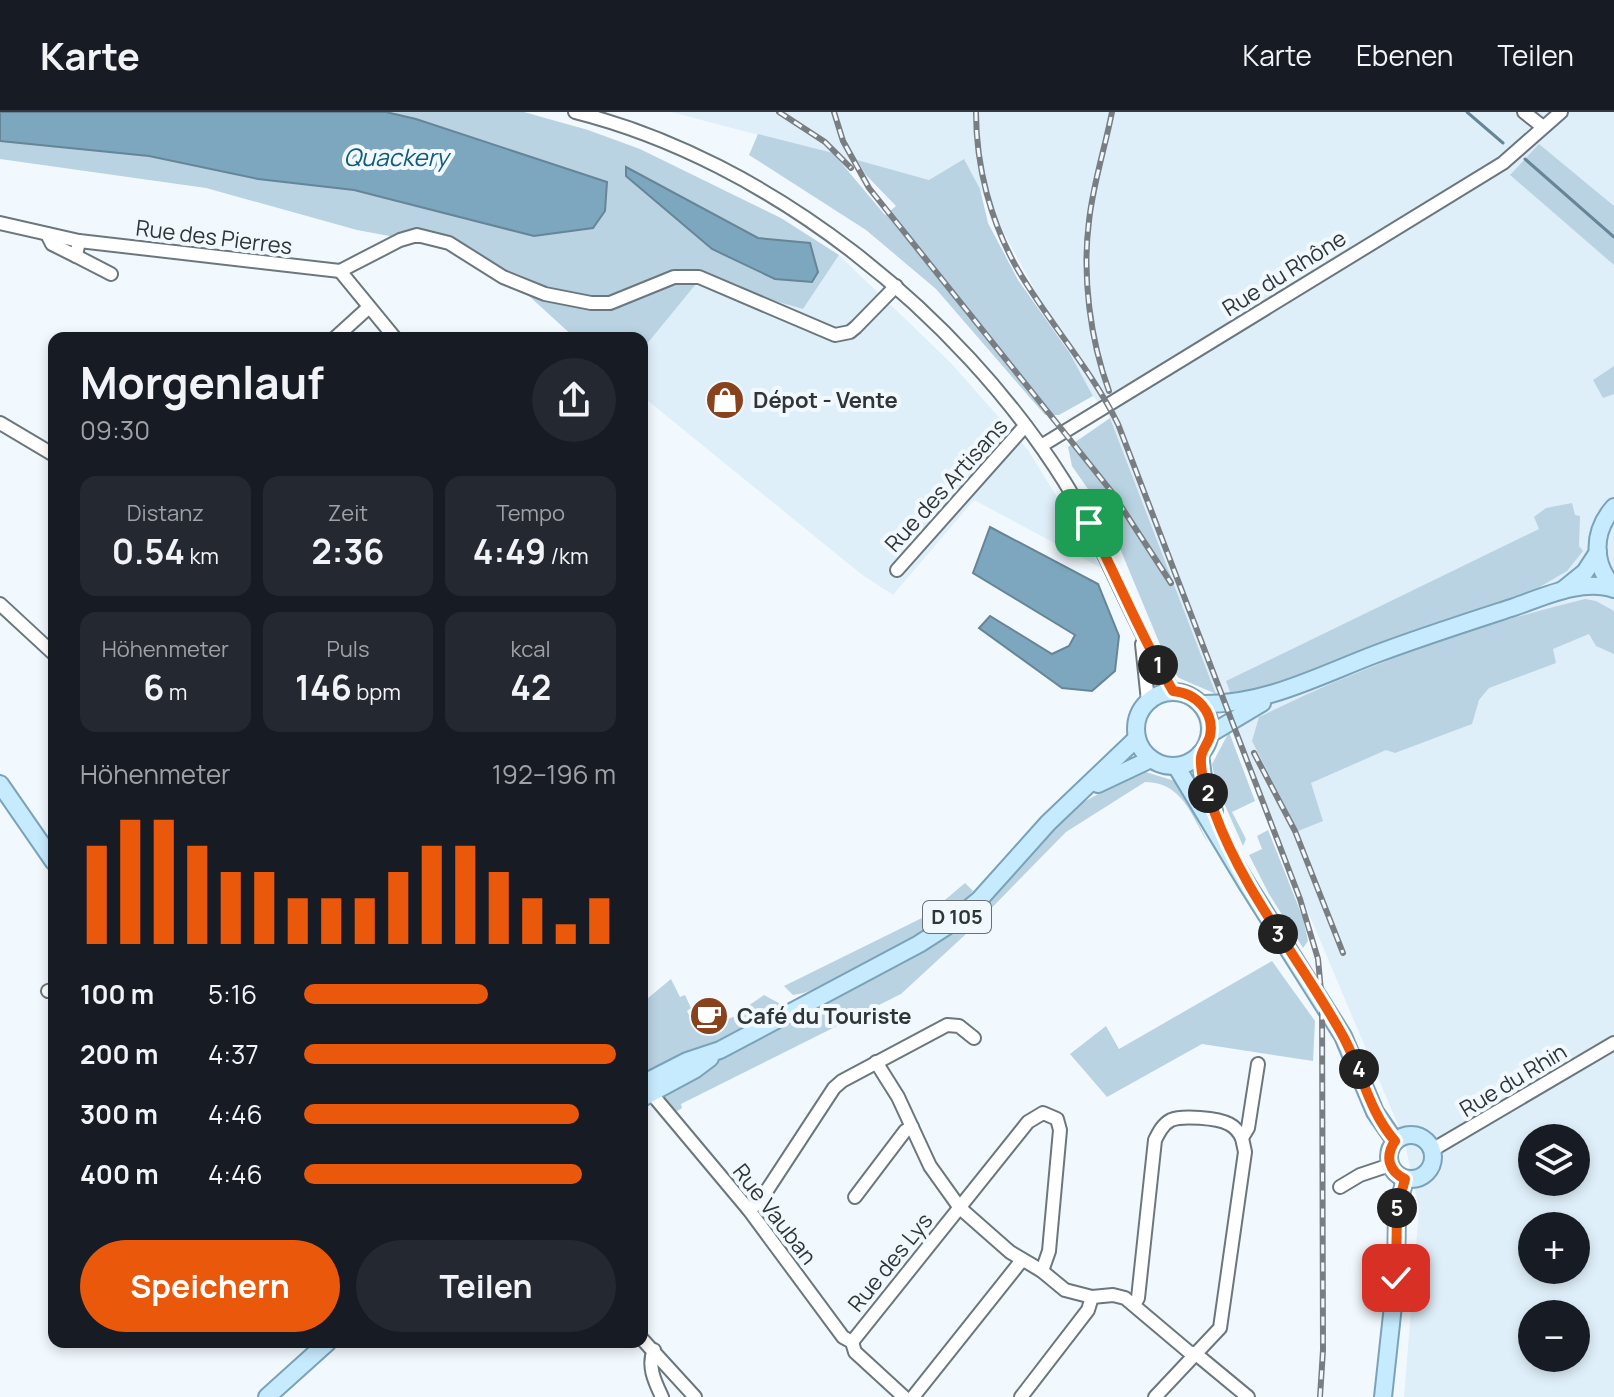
<!DOCTYPE html>
<html lang="de">
<meta charset="utf-8">
<style>
:root{--surface:#171b24;--page:#242831;--text:#f1f3f6;--muted:#9ea1a6;--line:#363941;--accent:#ea580c}
body{margin:0;font-family:Manrope,sans-serif;background:var(--page);color:var(--text);height:100vh;display:flex;flex-direction:column;font-size:30px;white-space:nowrap}
*{box-sizing:border-box;margin:0}
p{font-size:26px;color:var(--muted)}
.icon{flex:none;width:44px;height:44px;fill:none;stroke:currentColor;stroke-width:2;stroke-linecap:round;stroke-linejoin:round}
.map{position:relative;flex:1;overflow:hidden}
.sheet{position:absolute;left:48px;top:220px;width:600px;height:1016px;display:flex;flex-direction:column;background:var(--surface);border-radius:16px;box-shadow:0 4px 12px #0003}
.sheet>*{flex:none}
.fabs{position:absolute;left:1518px;top:1012px;display:grid;gap:16px}
.fabs a{display:grid;place-items:center;width:72px;height:72px;border-radius:50%;background:var(--surface);box-shadow:0 4px 12px #0003;font-size:40px}
.pin{position:absolute;display:grid;place-items:center;width:68px;height:68px;color:#fff;margin:-34px;border-radius:16px;box-shadow:0 4px 12px #0006}
.km{position:absolute;width:40px;height:40px;margin:-20px;border-radius:50%;background:#222;color:#fff;font-size:22px;line-height:40px;text-align:center}
.round{display:grid;place-items:center;flex:none;width:84px;height:84px;border-radius:42px;background:var(--page)}
.headline{display:flex;align-items:center;justify-content:space-between;height:136px;padding:0 32px}
h1{font-size:44px;font-weight:700;line-height:60px}
.metrics{display:grid;grid-template-columns:repeat(3,1fr);gap:12px;height:136px;padding:8px 32px}
.metrics div{display:grid;align-content:center;border-radius:16px;background:var(--page);text-align:center}
.metrics b{font-size:34px;font-weight:700}
.metrics small{font-size:22px;font-weight:400}
.metrics p{font-size:22px}
.chart{height:224px;padding:16px 32px}
.chart p{display:flex;justify-content:space-between}
.chart svg{width:100%;height:144px;margin-top:8px;stroke:var(--accent);stroke-width:6}
.cta{display:flex;gap:16px;margin-top:auto;padding:16px 32px}
.cta a{flex:1;height:92px;border-radius:48px;background:var(--accent);color:#fff;font-size:32px;font-weight:700;line-height:92px;text-align:center}
.cta a+a{background:var(--page);color:var(--text)}
ul{padding:0 32px;list-style:none;font-size:26px}
li{display:grid;grid-template-columns:128px 96px 1fr;align-items:center;height:60px}
li i{height:20px;border-radius:10px;background:var(--accent)}
header{display:flex;align-items:center;gap:48px;box-sizing:border-box;height:112px;padding:0 40px;background:var(--surface);border-bottom:2px solid var(--line)}
header strong{font-size:38px}
nav{display:flex;gap:44px;margin-inline-start:auto;font-size:28px}
.map>svg:first-child{display:block}
.built{fill:#dfeff9;fill-rule:evenodd}
.green{fill:#b9d3e2;fill-rule:evenodd}
.water{fill:#7da7be;stroke:#668596;stroke-width:2}
.lines{fill:none;stroke-linecap:round;stroke-linejoin:round}
.stream{stroke:#668596;stroke-width:3}
.minor-casing{stroke:#6b777d;stroke-width:16}
.major-casing{stroke:#7aa2b8;stroke-width:20}
.minor{stroke:#fff;stroke-width:12}
.major{stroke:#c7ebfe;stroke-width:16}
.rail-casing{stroke:#797e82;stroke-width:6}
.rail{stroke:#f2f9fe;stroke-width:3;stroke-dasharray:9;stroke-linecap:butt}
.route-casing{stroke:#fff;stroke-width:16}
.route{stroke:#ea580c;stroke-width:10}
.labels{text-anchor:middle;stroke-width:8;stroke-linejoin:round;paint-order:stroke}
.shield{fill:#f2f9fe;stroke:#6a7073;stroke-width:2}
.shield-label{font-size:20px;font-weight:bold;fill:#303537}
.street-label{font-size:22px;fill:#303537;stroke:#f2f9fe}
.poi-label{font-size:22px;font-weight:bold;fill:#303537;stroke:#f2f9fe;text-anchor:start}
.water-label{font-size:24px;font-style:italic;fill:#105c7d;stroke:#f2f9fe}
</style>
<header>
<strong>Karte</strong>
<nav><a>Karte</a><a>Ebenen</a><a>Teilen</a></nav>
</header>
<div class="map">
<svg width="1614" height="1285" viewBox="0 0 1614 1285">
<rect width="100%" height="100%" fill="#f2f9fe"/>
<g class="built">
<path d="M 671,0 L 1614,0 L 1614,1285 L 1404,1285 L 1419,1097 L 1404,1027 L 1216,582 L 1110,306 L 1093,284 L 964,48 L 929,68 ZM 1532,1026 L 1576,1026 L 1576,1070 L 1532,1070 ZM 1532,1114 L 1576,1114 L 1576,1158 L 1532,1158 ZM 1532,1202 L 1576,1202 L 1576,1246 L 1532,1246 Z"/>
<polygon points="839,143 951,251 1028,338 1101,456 974,388 893,483 861,462 642,284 642,238 705,161 803,197"/>
</g>
<g class="green">
<path d="M 386,0 L 524,0 L 588,18 L 640,37 L 781,106 L 839,143 L 803,197 L 761,185 L 736,172 L 705,161 L 642,238 L 642,226 L 575,226 L 529,184 L 470,139 L 357,118 L 206,76 L 0,47 L 0,29 L 149,44 L 258,67 L 354,78 L 607,70 L 416,7 ZM 626,55 L 627,55 L 758,126 L 626,65 Z"/>
<polygon points="758,22 833,41 885,103 896,94 866,63 857,48 929,68 964,47 980,77 988,111 1018,168 1069,240 1093,284 1059,303 1045,303 936,177 866,118 749,43"/>
<polygon points="1539,32 1614,94 1614,153 1510,63"/>
<polygon points="1614,254 1614,282 1603,286 1593,268"/>
<polygon points="1110,306 1216,582 1179,566 1169,554 1106,403 1072,354 1068,335"/>
<polygon points="1572,391 1575,403 1580,404 1579,434 1583,439 1567,459 1538,476 1282,572 1257,578 1230,580 1226,569 1539,417 1534,405 1546,396"/>
<path d="M 1585,487 L 1596,489 L 1614,499 L 1614,542 L 1596,534 L 1589,522 L 1553,537 L 1556,551 L 1489,576 L 1479,588 L 1472,612 L 1395,641 L 1386,638 L 1311,671 L 1323,709 L 1298,719 L 1252,629 L 1259,605 C 1363,554 1472,514 1585,487 Z"/>
<polygon points="1229,620 1255,689 1232,700 1246,727 1243,734 1216,673 1212,652"/>
<path d="M 1146,660 L 1178,670 L 1208,731 C 1191,703 1182,670 1145,670 L 1066,720 L 966,822 L 901,882 L 681,992 L 682,996 L 674,1001 L 662,987 L 662,979 L 929,835 L 961,813 L 985,791 L 1057,712 L 1082,691 L 1130,664 L 1134,666 Z"/>
<polygon points="1268,718 1303,806 1308,829 1303,836 1269,782 1249,743 1262,737 1257,724"/>
<path d="M 965,771 L 973,779 C 943,822 879,846 833,867 C 819,874 809,881 793,883 L 784,874 L 926,804 Z"/>
<polygon points="1272,849 1315,909 1313,949 1202,932 1107,985 1070,942 1106,914 1119,937"/>
<polygon points="671,867 680,885 685,883 691,896 687,899 698,920 749,898 748,894 764,883 786,895 658,961 644,962 642,960 642,891"/>
</g>
<g class="water">
<polygon points="0,0 386,0 416,7 607,70 605,99 593,116 534,124 354,78 258,67 149,44 0,29"/>
<polygon points="626,55 758,126 810,131 818,160 812,170 775,167 712,137 626,64"/>
<polygon points="990,415 1098,472 1119,524 1115,559 1092,579 1062,576 979,516 990,504 1052,542 1069,534 1075,523 973,461"/>
</g>
<g class="lines">
<g class="stream">
<polyline points="1467,0 1503,31"/>
<polyline points="1525,47 1614,125"/>
</g>
<defs>
<g id="minor">
<path d="M 575,0 C 770,49 958,201 1064,369 C 1106,436 1132,511 1173,579"/>
<polyline points="1524,0 1543,15"/>
<polyline points="0,111 79,129 340,159"/>
<polyline points="47,122 52,132 76,144 79,129"/>
<polyline points="76,144 111,162"/>
<polyline points="340,159 400,128 417,123 449,131 503,165 545,182 591,191 610,191 674,165 699,165 835,223 850,220 856,215 896,174"/>
<polyline points="340,159 395,226"/>
<polyline points="335,226 368,196"/>
<polyline points="0,311 54,343"/>
<polyline points="1041,334 1503,51 1561,0"/>
<polyline points="897,458 1025,314"/>
<polyline points="0,492 54,542"/>
<polyline points="1142,532 1148,589"/>
<polyline points="48,879 54,877"/>
<polyline points="876,950 898,985 930,1054 960,1096 1010,1140 1042,1159 1065,1178 1092,1185 1113,1183 1125,1186 1189,1240 1196,1242 1248,1285"/>
<polyline points="651,981 749,1098 843,1225 852,1230 855,1240 904,1285"/>
<polyline points="1432,1038 1614,931"/>
<polyline points="1340,1075 1360,1063 1390,1053"/>
<polyline points="855,1085 905,1019 912,1015"/>
<polyline points="749,1098 760,1089 834,976 842,969 947,913 959,914 974,926"/>
<path d="M 1134,1193 L 1138,1186 L 1155,1028 C 1159,1020 1163,1012 1171,1008 C 1182,1003 1218,1006 1229,1012 C 1235,1015 1239,1020 1242,1026"/>
<polyline points="642,1227 695,1285"/>
<polyline points="852,1230 1028,1010 1043,1001 1057,1007 1060,1018 1049,1139 1042,1159"/>
<path d="M 654,1238 C 647,1254 655,1270 662,1285"/>
<polyline points="913,1285 1022,1148"/>
<polyline points="1021,1285 1088,1198 1092,1185"/>
<polyline points="1155,1285 1220,1216 1245,1040 1242,1026 1248,1016 1258,952"/>
</g>
<g id="major">
<path d="M 1614,395 C 1592,420 1592,451 1614,476"/>
<polyline points="1564,477 1585,460 1598,440"/>
<circle cx="1173" cy="617" r="37"/>
<path d="M 1202,592 C 1265,593 1318,564 1376,542 C 1421,525 1468,510 1514,495 C 1543,485 1583,466 1614,477"/>
<polyline points="1210,622 1262,591"/>
<polyline points="1200,642 1203,665 1214,699"/>
<polyline points="1176,654 1247,772 1343,924 1375,1000 1395,1029"/>
<polyline points="0,672 54,750"/>
<polyline points="1098,672 1151,647"/>
<polyline points="642,972 687,949 720,938 919,832 947,814 979,788 1048,711 1137,626"/>
<polyline points="642,986 694,958 710,946"/>
<circle cx="1411" cy="1045" r="22"/>
<polyline points="267,1285 328,1230"/>
<polyline points="1383,1285 1396,1166 1397,1098 1405,1067"/>
</g>
</defs>
<use href="#minor" class="minor-casing"/>
<use href="#major" class="major-casing"/>
<use href="#minor" class="minor"/>
<use href="#major" class="major"/>
<defs>
<g id="rail">
<polyline points="779,0 825,30 851,56"/>
<polyline points="834,0 843,29 869,76 1111,379 1171,471"/>
<path d="M 976,0 C 976,55 991,111 1018,158 C 1049,211 1091,257 1118,312 L 1300,787 L 1318,847 L 1322,890 L 1323,1238 L 1320,1285"/>
<path d="M 1109,279 C 1090,227 1082,164 1089,109 C 1093,72 1105,36 1112,0"/>
<polyline points="1254,641 1295,719 1343,841"/>
</g>
</defs>
<use href="#rail" class="rail-casing"/>
<use href="#rail" class="rail"/>
</g>
<g class="lines">
<defs>
<path id="route" d="M 1089,411 C 1118,467 1141,525 1173,579 C 1196,581 1215,600 1210,624 C 1208,632 1201,639 1201,646 C 1200,664 1208,683 1214,699 C 1244,782 1302,849 1344,926 C 1362,960 1369,1000 1395,1029 C 1385,1044 1388,1059 1405,1067 L 1397,1098 L 1396,1166"/>
</defs>
<use href="#route" class="route-casing"/>
<use href="#route" class="route"/>
</g>
<defs>
<symbol id="shop-disc" viewBox="-11 -11 22 22"><circle r="9.5" fill="#88421c" stroke="#f2f9fe"/><path d="M-5-2.5h2.3a2.7 3.5 0 0 1 5.4 0H5L5.5 6h-11ZM-1.5-2.5h3a1.5 2.3 0 0 0-3 0Z" fill="#fff"/></symbol>
<symbol id="cafe-disc" viewBox="-11 -11 22 22"><circle r="9.5" fill="#88421c" stroke="#f2f9fe"/><path d="M-5.5-4.5H6V0H3Q3 3.5 0 3.5H-2.5Q-5.5 3.5-5.5 0ZM3-3.2v2h1.7v-2ZM-6 4.5H4V6H-6Z" fill="#fff"/></symbol>
</defs>
<g fill-rule="evenodd">
<use href="#shop-disc" x="703" y="266" width="44" height="44"/>
<use href="#cafe-disc" x="687" y="882" width="44" height="44"/>
</g>
<g class="labels">
<rect class="shield" x="923" y="789" width="68" height="32" rx="6"/>
<g class="shield-label">
<text x="957" y="812">D 105</text>
</g>
<g class="street-label">
<text transform="translate(214 125) rotate(7)" y="8">Rue des Pierres</text>
<text transform="translate(1284 161) rotate(-32)" y="8">Rue du Rhône</text>
<text transform="translate(946 373) rotate(-48)" y="8">Rue des Artisans</text>
<text transform="translate(1513 968) rotate(-31)" y="8">Rue du Rhin</text>
<text transform="translate(775 1102) rotate(52)" y="8">Rue Vauban</text>
<text transform="translate(890 1150) rotate(-51)" y="8">Rue des Lys</text>
</g>
<g class="poi-label">
<text x="753" y="296">Dépot - Vente</text>
<text x="737" y="912">Café du Touriste</text>
</g>
<g class="water-label">
<text x="396" y="54">Quackery</text>
</g>
</g>
</svg>
<div class="fabs">
<a><svg class="icon" aria-label="layers" viewBox="0 0 24 24"><path d="M12 4l9 5-9 5-9-5zM3 14l9 5 9-5"/></svg></a>
<a>+</a>
<a>−</a>
</div>
<div class="pin" style="left:1089px;top:411px;background:#1e9e55"><svg class="icon" aria-label="arrive" viewBox="0 0 24 24"><path d="M6 21V4h12l-3 4 3 4H6"/></svg></div>
<div class="pin" style="left:1396px;top:1166px;background:#d93025"><svg class="icon" aria-label="check" viewBox="0 0 24 24"><path d="M5 12l5 5 9-10"/></svg></div>
<b class="km" style="left:1158px;top:553px">1</b>
<b class="km" style="left:1208px;top:681px">2</b>
<b class="km" style="left:1278px;top:822px">3</b>
<b class="km" style="left:1359px;top:957px">4</b>
<b class="km" style="left:1397px;top:1096px">5</b>
<section class="sheet">
<div class="headline"><div><h1>Morgenlauf</h1><p>09:30</p></div><a class="round"><svg class="icon" aria-label="share" viewBox="0 0 24 24"><path d="M12 15V3M7 8l5-5 5 5M5 13v7h14v-7"/></svg></a></div>
<div class="metrics">
<div><p>Distanz</p><b>0.54<small> km</small></b></div>
<div><p>Zeit</p><b>2:36</b></div>
<div><p>Tempo</p><b>4:49<small> /km</small></b></div>
</div>
<div class="metrics">
<div><p>Höhenmeter</p><b>6<small> m</small></b></div>
<div><p>Puls</p><b>146<small> bpm</small></b></div>
<div><p>kcal</p><b>42</b></div>
</div>
<div class="chart"><p><span>Höhenmeter</span>192–196 m</p>
<svg viewBox="0 0 160 44" preserveAspectRatio="none"><path d="M5 44V14M15 44V6M25 44V6M35 44V14M45 44V22M55 44V22M65 44V30M75 44V30M85 44V30M95 44V22M105 44V14M115 44V14M125 44V22M135 44V30M145 44V38M155 44V30"/></svg>
</div>
<ul>
<li><b>100 m</b>5:16<i style="width:59%"></i></li>
<li><b>200 m</b>4:37<i style="width:100%"></i></li>
<li><b>300 m</b>4:46<i style="width:88%"></i></li>
<li><b>400 m</b>4:46<i style="width:89%"></i></li>
</ul>
<div class="cta"><a>Speichern</a><a>Teilen</a></div>
</section>
</div>
